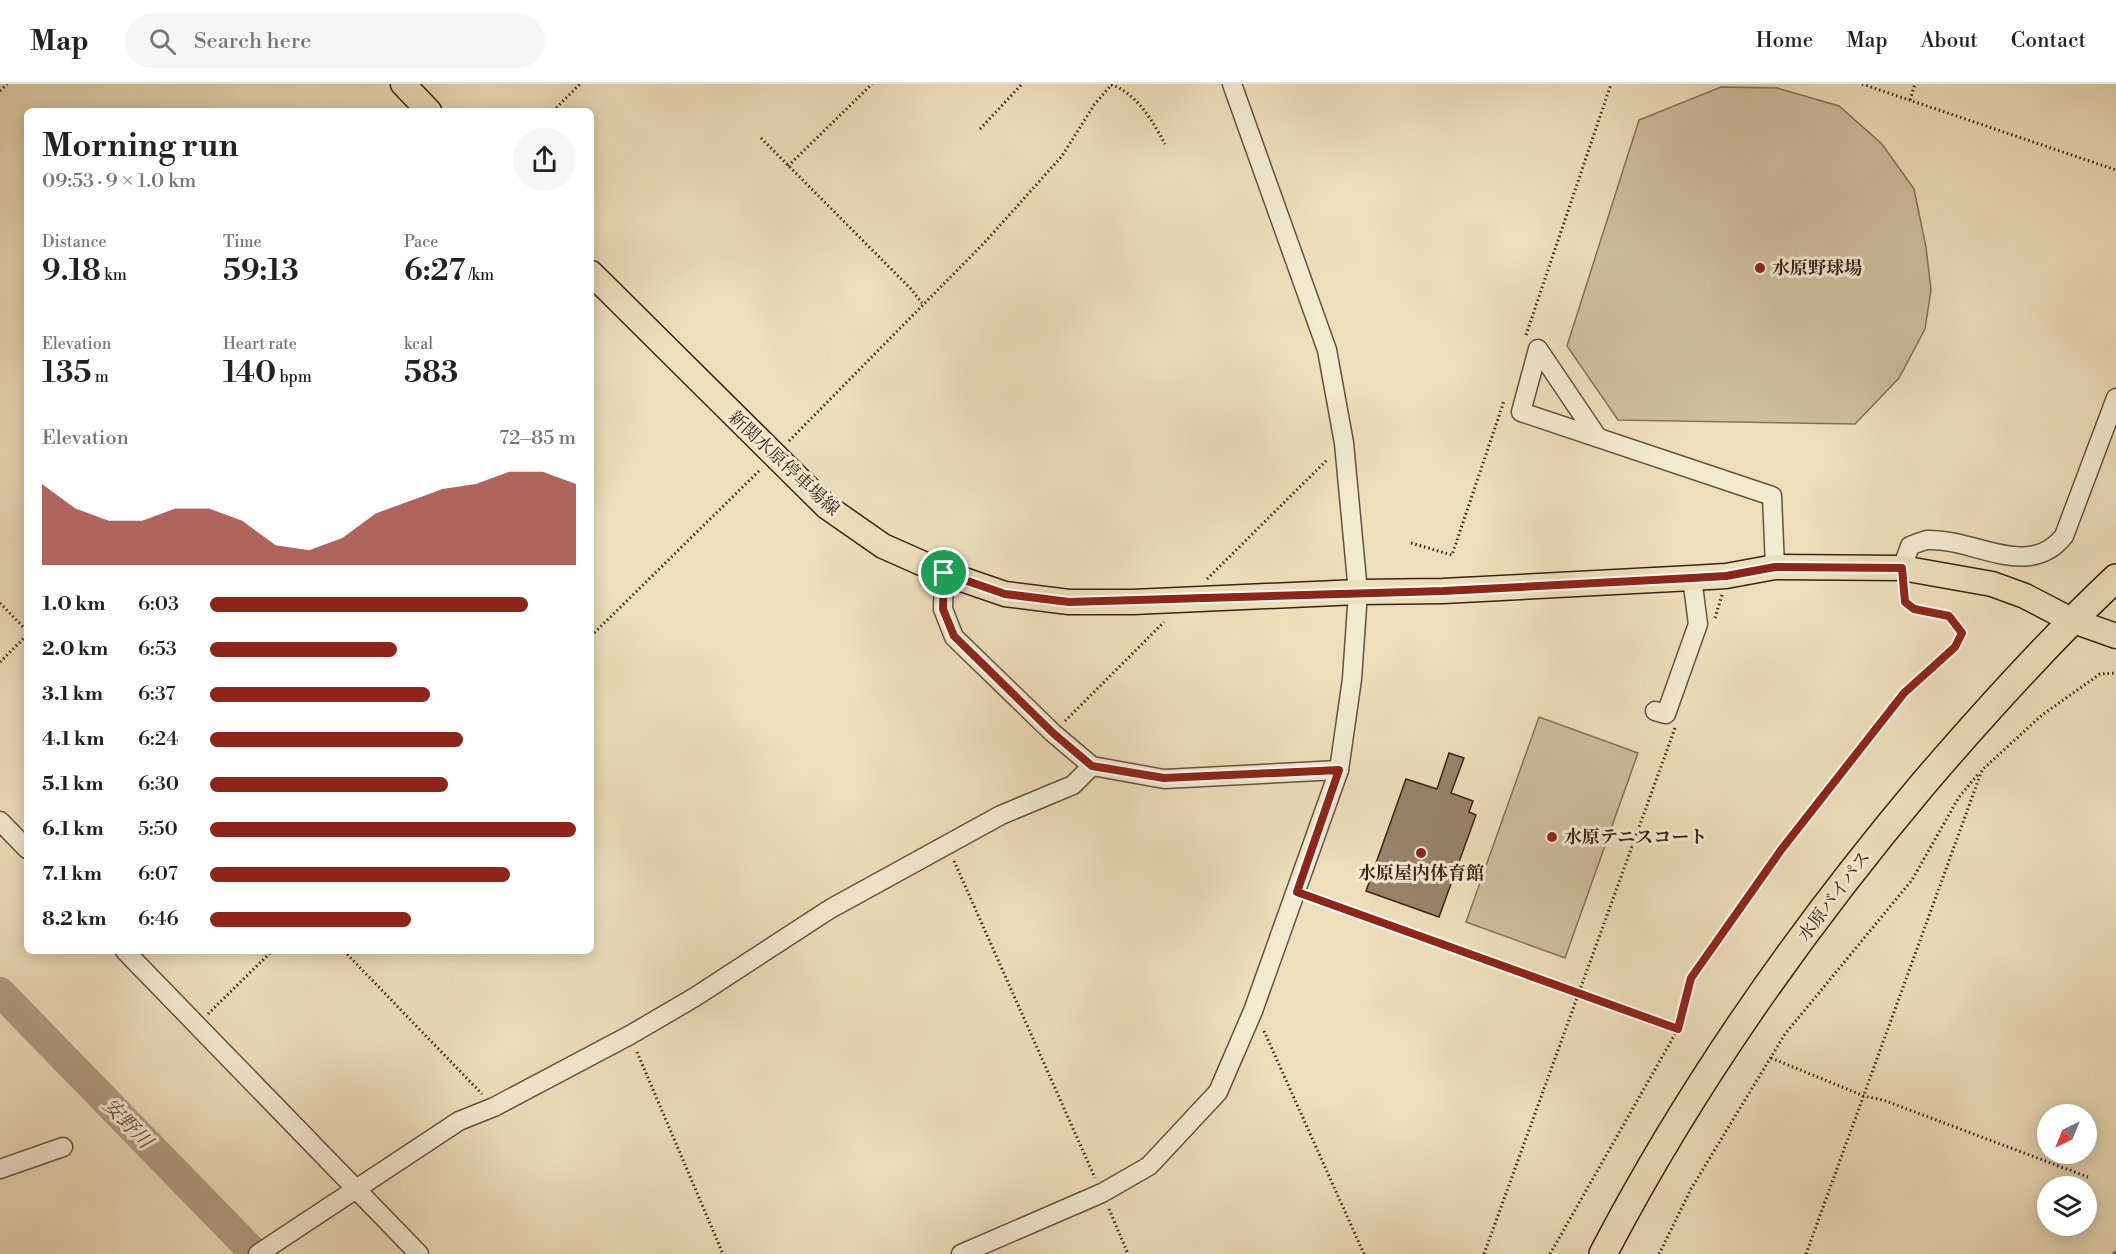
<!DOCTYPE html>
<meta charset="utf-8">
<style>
:root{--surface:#fff;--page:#f6f6f6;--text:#222;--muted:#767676;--line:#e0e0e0;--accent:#8f2418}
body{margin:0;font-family:"Libre Bodoni","Noto Serif JP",serif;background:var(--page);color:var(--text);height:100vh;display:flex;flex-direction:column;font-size:22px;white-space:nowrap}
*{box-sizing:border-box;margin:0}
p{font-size:20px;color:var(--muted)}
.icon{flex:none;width:33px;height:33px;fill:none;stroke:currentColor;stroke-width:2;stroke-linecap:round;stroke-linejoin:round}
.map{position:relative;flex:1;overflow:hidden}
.side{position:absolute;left:24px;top:24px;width:570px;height:846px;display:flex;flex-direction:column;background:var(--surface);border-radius:9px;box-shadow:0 3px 15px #0003}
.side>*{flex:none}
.needle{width:39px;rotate:223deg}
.fabs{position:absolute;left:2037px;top:1020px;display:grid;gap:12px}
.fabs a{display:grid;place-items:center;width:60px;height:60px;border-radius:50%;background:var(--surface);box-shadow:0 3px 15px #0003;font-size:30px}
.pin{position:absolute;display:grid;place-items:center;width:51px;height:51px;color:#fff;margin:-26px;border:3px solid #fff;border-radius:50%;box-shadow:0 2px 6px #0007}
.round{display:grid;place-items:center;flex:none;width:63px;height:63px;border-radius:32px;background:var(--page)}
.head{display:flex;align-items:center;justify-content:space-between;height:102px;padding:0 18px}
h1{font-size:33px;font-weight:600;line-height:45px}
.figures{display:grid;grid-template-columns:repeat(3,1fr);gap:9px;height:102px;padding:6px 18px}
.figures div{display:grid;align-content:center}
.figures b{font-size:30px;font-weight:600}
.figures small{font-size:16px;font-weight:400}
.figures p{font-size:16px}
.chart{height:168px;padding:12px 18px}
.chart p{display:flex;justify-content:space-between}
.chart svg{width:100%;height:108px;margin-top:6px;fill:var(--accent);opacity:.7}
ul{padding:0 18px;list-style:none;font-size:20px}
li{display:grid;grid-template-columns:96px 72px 1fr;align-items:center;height:45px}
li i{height:15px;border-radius:8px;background:var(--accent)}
header{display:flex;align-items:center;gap:36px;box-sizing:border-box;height:84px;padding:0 30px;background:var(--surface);border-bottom:2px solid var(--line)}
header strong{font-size:28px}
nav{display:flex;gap:33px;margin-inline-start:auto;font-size:21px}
.search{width:420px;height:54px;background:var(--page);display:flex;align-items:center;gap:15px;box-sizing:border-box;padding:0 21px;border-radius:33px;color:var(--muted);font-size:22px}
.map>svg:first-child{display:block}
.green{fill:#cfbf9e;stroke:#86705a;stroke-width:1.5}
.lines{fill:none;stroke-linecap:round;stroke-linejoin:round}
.stream{stroke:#826d58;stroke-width:5}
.river{stroke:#b19f83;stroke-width:30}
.building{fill:#98846c;stroke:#3c2217;stroke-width:1.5}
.minor-casing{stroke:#685140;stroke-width:21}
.major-casing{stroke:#3c2217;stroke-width:27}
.highway-casing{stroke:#3c2217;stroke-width:30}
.path{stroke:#3c2217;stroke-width:3;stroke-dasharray:1.5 3;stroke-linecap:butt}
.minor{stroke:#f3ead2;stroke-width:18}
.major{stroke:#eddfba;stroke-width:24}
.highway{stroke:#eddfba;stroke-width:27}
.route-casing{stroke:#fff;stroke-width:12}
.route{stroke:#8f2418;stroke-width:8}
.poi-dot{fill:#8f2418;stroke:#f3ead2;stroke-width:2}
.labels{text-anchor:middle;stroke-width:6;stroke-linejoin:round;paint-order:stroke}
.poi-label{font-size:18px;font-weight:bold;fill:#3c2217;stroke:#f3ead2;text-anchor:start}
.street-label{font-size:18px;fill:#3c2217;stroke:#f3ead2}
.water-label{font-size:20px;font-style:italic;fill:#5f4837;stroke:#f3ead2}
</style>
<header>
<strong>Map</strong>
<div class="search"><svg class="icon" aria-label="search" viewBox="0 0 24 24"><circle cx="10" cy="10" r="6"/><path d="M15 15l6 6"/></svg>Search here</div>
<nav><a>Home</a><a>Map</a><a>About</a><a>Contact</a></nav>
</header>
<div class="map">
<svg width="2116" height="1170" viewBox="0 0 2116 1170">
<rect width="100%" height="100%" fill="#eddfba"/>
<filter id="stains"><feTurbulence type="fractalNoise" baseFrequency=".00333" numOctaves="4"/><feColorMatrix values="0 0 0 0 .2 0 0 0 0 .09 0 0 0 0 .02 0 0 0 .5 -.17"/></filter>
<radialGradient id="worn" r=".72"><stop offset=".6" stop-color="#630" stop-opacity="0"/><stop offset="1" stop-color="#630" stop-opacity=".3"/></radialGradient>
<g class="green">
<polygon points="1721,3 1777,4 1839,22 1882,60 1914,105 1926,163 1931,206 1925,245 1899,294 1855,340 1618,336 1567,262 1639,36"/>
<polygon points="1539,633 1638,669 1565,874 1466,838"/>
</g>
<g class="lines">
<polyline class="stream" points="2115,1170 2116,1169"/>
<polyline class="river" points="0,908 255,1170"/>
</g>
<polygon class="building" points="1449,669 1464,674 1451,709 1473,717 1469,728 1476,731 1439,833 1366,807 1406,695 1437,705"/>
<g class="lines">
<defs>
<g id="minor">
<polyline points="1598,354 1538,265 1521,328 1772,412 1775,483"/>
<path d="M 1902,484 L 1910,462 C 1915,460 1922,457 1927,456 C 1975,454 2028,497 2064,452 L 2116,314"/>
<polyline points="944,489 943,525 954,553 1053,649 1092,682 1164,695 1339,686"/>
<polyline points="1655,627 1666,630 1698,540 1692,494"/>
<polyline points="0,737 27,765"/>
<polyline points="125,867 419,1170"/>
<polyline points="0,1085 63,1063"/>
<polyline points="258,1170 459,1037 494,1023 630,951 695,913 830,825 1001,731 1073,701 1092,682"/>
<polyline points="961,1170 1102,1109 1149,1082 1218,1008 1253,927 1339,686 1352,595 1358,508 1344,359 1327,266 1232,0"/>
</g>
<g id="major">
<polyline points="403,0 429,27"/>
<polyline points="591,189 827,423 883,462 944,489 1005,510 1069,518 1133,518 1358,508 1443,507 1692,494 1726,492 1775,483 1902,484 1992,500 2025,512 2071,536 2116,552"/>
</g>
<path id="highway" d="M 1603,1170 C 1691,1001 1802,844 1924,699 C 1985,628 2048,558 2116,494"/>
</defs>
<use href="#minor" class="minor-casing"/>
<use href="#major" class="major-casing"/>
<use href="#highway" class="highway-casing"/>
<g class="path">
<polyline points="1862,0 2116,86"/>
<path d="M 1111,1 C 1135,7 1154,39 1165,60"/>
<polyline points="0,7 7,0"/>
<polyline points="1910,16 1915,0"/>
<polyline points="553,27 580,0"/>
<polyline points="980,45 1022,0"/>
<polyline points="761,54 911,205 922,219"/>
<polyline points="788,82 872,0"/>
<polyline points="1526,251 1611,0"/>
<polyline points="789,357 986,157 1062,72 1094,21 1112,0"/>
<polyline points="1411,459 1452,471 1504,317"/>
<polyline points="1207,495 1328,375"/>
<polyline points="0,519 27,547"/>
<polyline points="1715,534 1722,511"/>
<polyline points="591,552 761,385"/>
<polyline points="0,578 27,551"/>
<polyline points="1065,637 1164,538"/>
<polyline points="954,777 1095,1094"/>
<polyline points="1310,812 1678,945"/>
<polyline points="344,867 482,1010"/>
<polyline points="208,930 272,867"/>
<polyline points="1264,947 1364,1170"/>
<polyline points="637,968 723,1170"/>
<polyline points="1771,974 1864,1012 1883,1016 2088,1093"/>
<polyline points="1109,1125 1128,1170"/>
<polyline points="1484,1170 1675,644"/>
<polyline points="1550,1170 1678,945 1691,894 1781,766 1904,609 1955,563 1962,549 1949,532 1914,525 1905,518 1903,504"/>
<polyline points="1659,1170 1691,1105 1785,950 1912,796 1959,713 1979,689"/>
<polyline points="1806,1170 1982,686 2042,631 2100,590 2116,589"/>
</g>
<use href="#minor" class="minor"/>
<use href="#major" class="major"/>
<use href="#highway" class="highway"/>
</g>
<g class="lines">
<defs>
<polygon id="route" points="1775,483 1902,484 1905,518 1914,525 1949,532 1962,549 1955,563 1904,609 1781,766 1691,894 1678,945 1297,808 1339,686 1164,694 1092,682 1053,649 954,552 943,525 944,489 1005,510 1069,518 1443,507 1692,494 1726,492"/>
</defs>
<use href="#route" class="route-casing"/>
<use href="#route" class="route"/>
</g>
<g class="poi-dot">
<circle cx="1760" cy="184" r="6"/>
<circle cx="1552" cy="753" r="6"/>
<circle cx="1421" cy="769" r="6"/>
</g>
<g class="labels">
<g class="poi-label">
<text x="1772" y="190">水原野球場</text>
<text x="1564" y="759">水原テニスコート</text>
<text x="1421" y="795" text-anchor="middle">水原屋内体育館</text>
</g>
<g class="street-label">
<text transform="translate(784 379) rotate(43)" y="6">新関水原停車場線</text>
<text transform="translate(1834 812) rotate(-53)" y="6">水原バイパス</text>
</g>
<g class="water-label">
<text transform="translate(128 1039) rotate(46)" y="7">安野川</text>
</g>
</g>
<rect width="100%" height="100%" filter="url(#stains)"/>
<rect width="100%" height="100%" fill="url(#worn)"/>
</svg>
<div class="fabs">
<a><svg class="needle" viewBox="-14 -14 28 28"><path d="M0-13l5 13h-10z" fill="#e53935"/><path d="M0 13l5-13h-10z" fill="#767676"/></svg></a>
<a><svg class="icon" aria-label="layers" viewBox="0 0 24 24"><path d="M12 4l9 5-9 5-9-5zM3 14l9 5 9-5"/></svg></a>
</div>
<div class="pin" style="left:944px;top:489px;background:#1e9e55"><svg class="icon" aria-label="arrive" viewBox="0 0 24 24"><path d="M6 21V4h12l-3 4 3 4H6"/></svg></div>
<section class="side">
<div class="head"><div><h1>Morning run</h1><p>09:53 · 9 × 1.0 km</p></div><a class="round"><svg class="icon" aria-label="share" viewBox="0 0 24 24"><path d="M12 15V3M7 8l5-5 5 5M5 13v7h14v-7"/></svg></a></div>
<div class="figures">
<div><p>Distance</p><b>9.18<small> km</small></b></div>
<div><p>Time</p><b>59:13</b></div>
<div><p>Pace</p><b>6:27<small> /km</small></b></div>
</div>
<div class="figures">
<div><p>Elevation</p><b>135<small> m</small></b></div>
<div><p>Heart rate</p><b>140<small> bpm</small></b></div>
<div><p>kcal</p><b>583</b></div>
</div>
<div class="chart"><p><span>Elevation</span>72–85 m</p>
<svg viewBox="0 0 160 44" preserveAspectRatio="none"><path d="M0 44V11L10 21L20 26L30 26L40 21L50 21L60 26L70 36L80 38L90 33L100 23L110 18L120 13L130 11L140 6L150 6L160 11V44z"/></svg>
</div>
<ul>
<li><b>1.0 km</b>6:03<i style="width:87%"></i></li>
<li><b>2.0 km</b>6:53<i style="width:51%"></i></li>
<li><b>3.1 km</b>6:37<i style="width:60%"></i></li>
<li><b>4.1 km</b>6:24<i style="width:69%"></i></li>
<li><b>5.1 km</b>6:30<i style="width:65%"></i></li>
<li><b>6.1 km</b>5:50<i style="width:100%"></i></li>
<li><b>7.1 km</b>6:07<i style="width:82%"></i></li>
<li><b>8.2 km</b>6:46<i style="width:55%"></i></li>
</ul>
</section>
</div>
